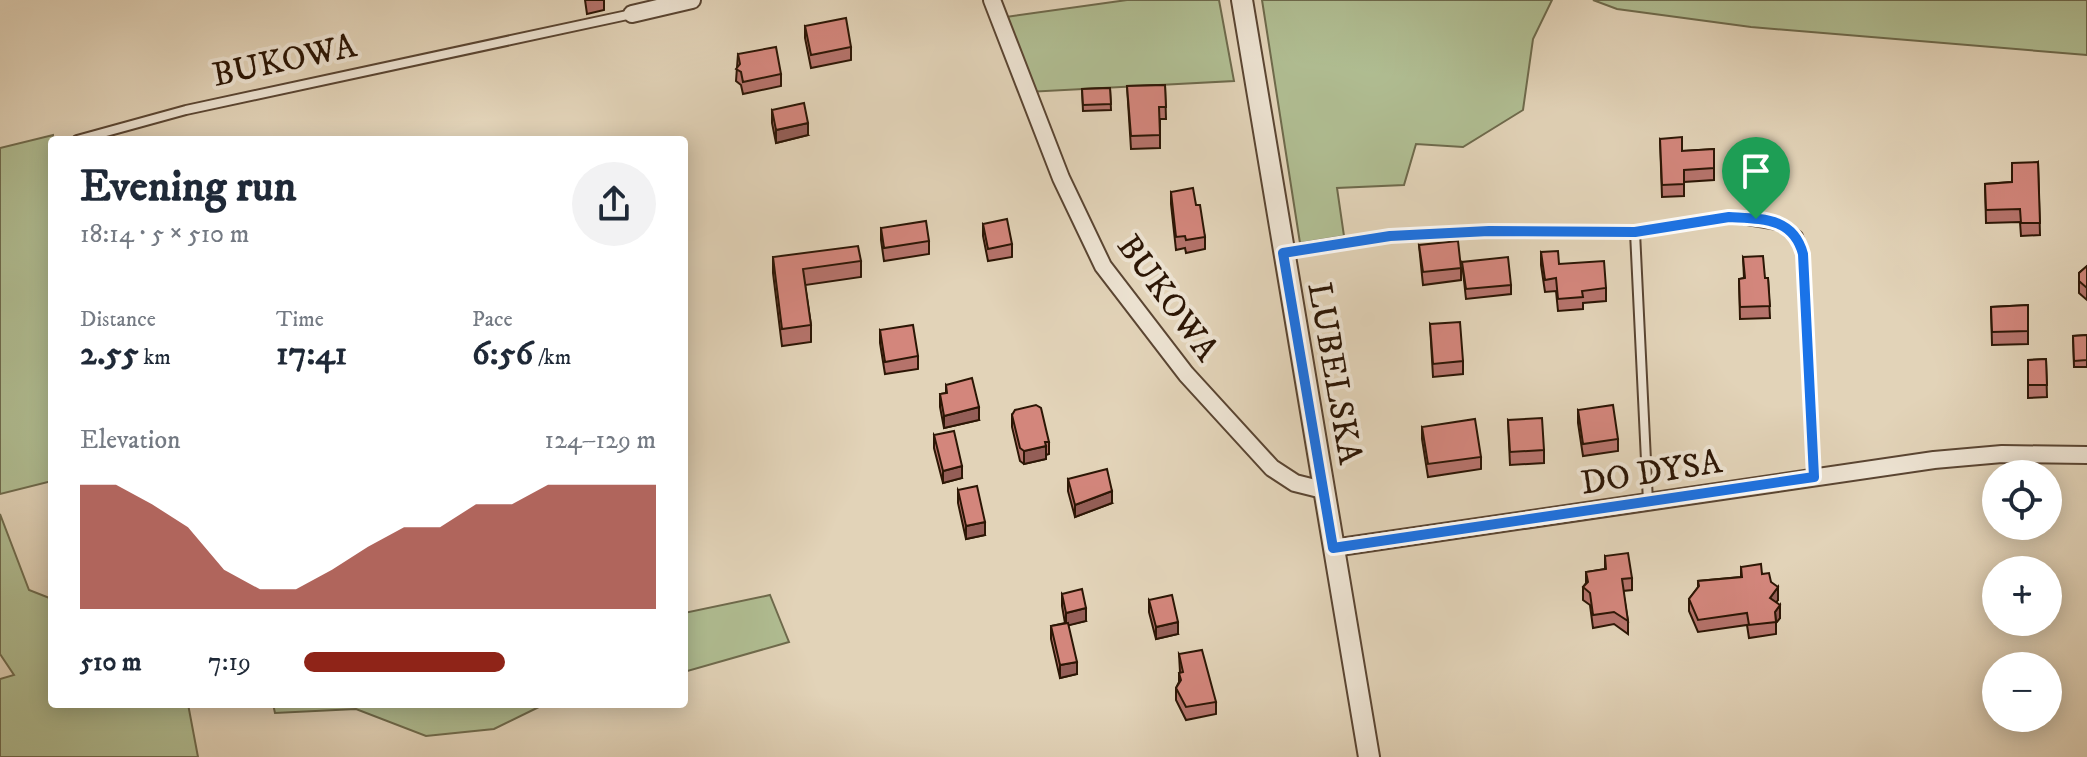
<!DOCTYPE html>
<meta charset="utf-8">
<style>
:root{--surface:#fff;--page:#f2f2f3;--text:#1f2937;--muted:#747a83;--accent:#8f2418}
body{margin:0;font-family:"IM FELL DW Pica",serif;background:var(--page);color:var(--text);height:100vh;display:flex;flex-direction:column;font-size:30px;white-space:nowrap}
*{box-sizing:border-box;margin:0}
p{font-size:26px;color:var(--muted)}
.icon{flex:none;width:44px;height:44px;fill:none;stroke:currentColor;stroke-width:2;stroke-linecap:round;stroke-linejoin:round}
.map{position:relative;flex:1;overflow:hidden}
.drawer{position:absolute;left:48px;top:136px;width:640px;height:572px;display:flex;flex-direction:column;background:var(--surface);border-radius:8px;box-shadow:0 4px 20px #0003}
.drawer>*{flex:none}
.tools{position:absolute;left:1982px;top:460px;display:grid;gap:16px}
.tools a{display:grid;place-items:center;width:80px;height:80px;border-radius:50%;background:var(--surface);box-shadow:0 4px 20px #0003;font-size:40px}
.pin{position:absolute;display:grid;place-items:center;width:68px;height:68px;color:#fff;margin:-82px -34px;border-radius:50% 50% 50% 0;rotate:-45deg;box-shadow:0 0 8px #0007}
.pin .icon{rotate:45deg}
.round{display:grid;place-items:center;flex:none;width:84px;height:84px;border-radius:42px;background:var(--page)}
.head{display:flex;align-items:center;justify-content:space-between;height:136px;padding:0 32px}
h1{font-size:44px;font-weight:800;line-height:60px}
.metrics{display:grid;grid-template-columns:repeat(3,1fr);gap:12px;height:136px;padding:8px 32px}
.metrics div{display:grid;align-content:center}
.metrics b{font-size:34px;font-weight:800}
.metrics small{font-size:22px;font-weight:400}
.metrics p{font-size:22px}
.chart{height:224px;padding:16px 32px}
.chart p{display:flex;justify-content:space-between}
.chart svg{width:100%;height:144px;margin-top:8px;fill:var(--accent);opacity:.7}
ul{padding:0 32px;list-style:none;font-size:26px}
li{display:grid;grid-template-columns:128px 96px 1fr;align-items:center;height:60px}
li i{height:20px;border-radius:10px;background:var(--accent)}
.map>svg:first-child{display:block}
.green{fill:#b0bd92;stroke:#6e6a4c;stroke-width:2}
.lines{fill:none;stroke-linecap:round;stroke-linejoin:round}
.service-casing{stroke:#5a4532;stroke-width:12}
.minor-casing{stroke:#5a4532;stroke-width:20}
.tertiary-casing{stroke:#5a4532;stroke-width:24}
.service{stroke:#ece2d1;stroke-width:8}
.minor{stroke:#ece2d1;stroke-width:16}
.tertiary{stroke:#ece2d1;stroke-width:20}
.wall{fill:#b5736b;stroke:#2c1605;stroke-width:2}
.shaded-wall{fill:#945e57;stroke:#2c1605;stroke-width:2}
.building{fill:#d3867c;stroke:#2c1605;stroke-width:2}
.route-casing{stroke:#fff;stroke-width:16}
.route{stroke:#1a73e8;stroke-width:10}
.labels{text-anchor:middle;stroke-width:8;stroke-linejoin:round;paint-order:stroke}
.street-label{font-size:34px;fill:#2c1605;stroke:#ece2d1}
</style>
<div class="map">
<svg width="2087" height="757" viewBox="0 0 2087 757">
<rect width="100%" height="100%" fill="#e2d3b8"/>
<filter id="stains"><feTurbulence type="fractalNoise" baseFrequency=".0025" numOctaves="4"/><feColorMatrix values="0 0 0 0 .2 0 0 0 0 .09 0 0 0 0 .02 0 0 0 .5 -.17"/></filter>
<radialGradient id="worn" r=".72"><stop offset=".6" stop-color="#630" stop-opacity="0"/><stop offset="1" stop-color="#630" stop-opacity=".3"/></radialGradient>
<g class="green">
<polygon points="1127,0 1219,0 1234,81 1027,92 999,18"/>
<polygon points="1262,0 1552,0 1533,39 1523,110 1463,147 1416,144 1404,185 1337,188 1344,236 1300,243"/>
<polygon points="1593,0 2087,0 2087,55 1751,27 1617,9"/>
<polygon points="53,135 52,481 0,494 0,148"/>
<polygon points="0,514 29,590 52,599 52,704 188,704 198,757 0,757 0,679 14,675 0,654"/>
<polygon points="770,595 789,642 684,672 684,613"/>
<polygon points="273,704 545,704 494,729 426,736 356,709 275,713"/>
</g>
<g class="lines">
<defs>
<g id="service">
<polyline points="77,140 186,110 632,14"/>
<polyline points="1635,232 1648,502"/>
<polyline points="1284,253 1390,236 1470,231 1635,232 1729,217 1784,226 1798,236 1803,254 1814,477"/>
</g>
<g id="minor">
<polyline points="992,0 1061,178 1103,266 1186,374 1272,468 1295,483 1323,490"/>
<polyline points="632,14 692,0"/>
<polyline points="1333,548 1934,460 2002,454 2087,455"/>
</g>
<polyline id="tertiary" points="1242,0 1369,757"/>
</defs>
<use href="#service" class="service-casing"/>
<use href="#minor" class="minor-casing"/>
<use href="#tertiary" class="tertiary-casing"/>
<use href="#service" class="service"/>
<use href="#minor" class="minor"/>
<use href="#tertiary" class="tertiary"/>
</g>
<g class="wall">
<polygon points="585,0 604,0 604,10 587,14"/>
<polygon points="805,26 851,47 851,60 811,68 805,38"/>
<polygon points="738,54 781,74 781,86 743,94 741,85 736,81"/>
<polygon points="1165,85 1166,119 1160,119 1160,148 1131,149 1127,86"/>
<polygon points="1110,88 1111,110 1083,111 1082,89"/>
<polygon points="772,110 808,135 776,143 772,123"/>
<polygon points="1660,139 1682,151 1714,149 1714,180 1684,182 1684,196 1662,197"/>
<polygon points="2038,162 2040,235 2021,236 2020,222 1986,223 1985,184 2012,182"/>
<polygon points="1171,192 1196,205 1205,237 1205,249 1186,253 1185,248 1176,250 1171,204"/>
<polygon points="983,224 1012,244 1012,257 988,261 983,236"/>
<polygon points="881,228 929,241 929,254 884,261 881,240"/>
<polygon points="1419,245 1461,268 1461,280 1423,285"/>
<polygon points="1541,252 1559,264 1606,288 1606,301 1583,303 1583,309 1558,311 1556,291 1545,292 1541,265"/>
<polygon points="773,257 861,261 861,277 805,285 811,325 811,342 782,346 773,273"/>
<polygon points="1743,257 1765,278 1768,278 1770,318 1740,319 1739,279 1744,278"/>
<polygon points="1462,262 1511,285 1511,294 1466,299"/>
<polygon points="2087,266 2087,300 2079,293 2079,273"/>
<polygon points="2028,305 2028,344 1992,345 1991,307"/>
<polygon points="1430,324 1463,361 1463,374 1433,377"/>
<polygon points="880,330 918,356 918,369 885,374 880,343"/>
<polygon points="2087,335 2087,367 2074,367 2073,336"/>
<polygon points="2046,359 2047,397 2028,398 2028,360"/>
<polygon points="946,385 979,420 944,428 940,407 940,394 946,393"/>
<polygon points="1578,410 1618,439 1618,451 1583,456 1578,423"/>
<polygon points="1012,415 1049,442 1049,454 1046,455 1046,459 1024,464 1020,461 1012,427"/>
<polygon points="1508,420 1544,450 1544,463 1510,465"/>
<polygon points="1422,427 1481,457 1481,469 1428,477 1422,439"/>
<polygon points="934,435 962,478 943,483 934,448"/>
<polygon points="1068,479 1112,503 1075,517 1068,491"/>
<polygon points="958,490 985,535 966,539 958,503"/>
<polygon points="1605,556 1632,578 1632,590 1623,591 1628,621 1628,634 1614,624 1593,628 1590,605 1583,600 1583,587 1586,583 1586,572 1605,569"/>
<polygon points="1741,567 1762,574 1771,582 1778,600 1776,602 1780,618 1776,623 1776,634 1749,638 1747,625 1698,632 1689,611 1689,599 1698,587 1698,581 1741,577"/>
<polygon points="1062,594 1086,621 1068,625 1077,674 1060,678 1051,639 1051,626 1065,623 1062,606"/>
<polygon points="1149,600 1178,634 1156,639 1149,612"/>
<polygon points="1179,654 1216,702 1216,714 1186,720 1176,700 1176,688 1179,682 1179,673 1180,672"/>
</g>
<g class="shaded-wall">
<polygon points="808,123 808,135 776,143 776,130"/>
<polygon points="979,407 979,420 944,428 944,416"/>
<polygon points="1046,446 1046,459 1024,464 1024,451"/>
<polygon points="962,466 962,478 943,483 943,471"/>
<polygon points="1112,491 1112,503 1075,517 1075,505"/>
<polygon points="985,522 985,535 966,539 966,526"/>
<polygon points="1778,587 1778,600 1770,610 1770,598"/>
<polygon points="1780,605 1780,618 1776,623 1775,612"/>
<polygon points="1086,608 1086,621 1066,626 1066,613"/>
<polygon points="1178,622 1178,634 1156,639 1156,627"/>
<polygon points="1077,662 1077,674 1060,678 1060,665"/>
</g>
<g class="building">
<polygon points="846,18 851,47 811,55 805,26"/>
<polygon points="776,47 781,74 743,82 741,72 736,69 740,64 738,54"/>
<polygon points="1165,85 1166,107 1159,107 1160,135 1131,136 1127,86"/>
<polygon points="1110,88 1111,104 1083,105 1082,89"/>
<polygon points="804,103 808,123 776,130 772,110"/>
<polygon points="1682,137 1682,151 1714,149 1714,168 1684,170 1684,184 1662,185 1660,139"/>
<polygon points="2038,162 2040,223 2021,223 2020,209 1986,210 1985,184 2012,182 2012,163"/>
<polygon points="1193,188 1196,205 1200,205 1205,237 1186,240 1185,236 1176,237 1171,192"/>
<polygon points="1007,219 1012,244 988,249 983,224"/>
<polygon points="926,221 929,241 884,248 881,228"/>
<polygon points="1458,241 1461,268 1423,272 1419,245"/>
<polygon points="858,246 861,261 803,269 811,325 782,329 773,257"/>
<polygon points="1558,251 1559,264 1604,261 1606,288 1582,291 1583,297 1558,299 1556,278 1545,280 1541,252"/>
<polygon points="1763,256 1765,278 1768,278 1770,306 1740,307 1739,279 1745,278 1743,257"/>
<polygon points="1508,257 1511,285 1466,289 1462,262"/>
<polygon points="2087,266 2087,288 2079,281 2079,273"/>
<polygon points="2028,305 2028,331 1992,332 1991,307"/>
<polygon points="1460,322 1463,361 1433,364 1430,324"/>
<polygon points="913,325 918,356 885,362 880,330"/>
<polygon points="2087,335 2087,360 2074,361 2073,336"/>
<polygon points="2046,359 2047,385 2028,385 2028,360"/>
<polygon points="972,378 979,407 944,416 940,394 947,393 946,385"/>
<polygon points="1036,405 1041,408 1049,442 1045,442 1046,446 1024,451 1020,448 1012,415 1015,410"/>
<polygon points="1613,405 1618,439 1583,444 1578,410"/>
<polygon points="1542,418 1544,450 1510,452 1508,420"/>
<polygon points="1475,419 1481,457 1428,464 1422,427"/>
<polygon points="954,431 962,466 943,471 934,435"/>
<polygon points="1107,469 1112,491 1075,505 1068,479"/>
<polygon points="977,486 985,522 966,526 958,490"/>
<polygon points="1628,553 1632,578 1622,579 1628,621 1614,612 1593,615 1590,593 1583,587 1588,582 1586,572 1606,569 1605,556"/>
<polygon points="1761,564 1762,574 1769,573 1771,582 1778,587 1770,598 1780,605 1775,612 1776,622 1749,625 1747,613 1698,620 1689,599 1699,586 1698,581 1742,577 1741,567"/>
<polygon points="1082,589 1086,608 1066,613 1062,594"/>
<polygon points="1172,595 1178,622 1156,627 1149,600"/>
<polygon points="1068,623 1077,662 1060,665 1051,626"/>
<polygon points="1202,650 1216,702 1186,707 1176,688 1181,680 1179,673 1183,672 1179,654"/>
</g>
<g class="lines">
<defs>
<path id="route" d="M 1729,217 C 1762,219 1793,217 1803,254 L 1814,477 L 1333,548 L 1283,253 L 1390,236 L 1489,231 L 1635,232 Z"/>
</defs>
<use href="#route" class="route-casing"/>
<use href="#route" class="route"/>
</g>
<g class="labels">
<g class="street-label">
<text transform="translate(284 59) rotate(-12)" y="12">BUKOWA</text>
<text transform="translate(1169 297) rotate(54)" y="12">BUKOWA</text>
<text transform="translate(1336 373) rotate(80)" y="12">LUBELSKA</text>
<text transform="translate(1651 471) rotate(-9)" y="12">DO DYSA</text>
</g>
</g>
<rect width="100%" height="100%" filter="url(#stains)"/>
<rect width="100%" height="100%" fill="url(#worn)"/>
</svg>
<div class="tools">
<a><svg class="icon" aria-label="locate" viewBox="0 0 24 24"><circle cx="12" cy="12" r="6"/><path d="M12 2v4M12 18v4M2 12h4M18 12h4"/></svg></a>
<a>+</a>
<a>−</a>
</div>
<div class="pin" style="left:1756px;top:219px;background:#1e9e55"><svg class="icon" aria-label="arrive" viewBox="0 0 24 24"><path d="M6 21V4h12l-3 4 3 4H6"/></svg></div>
<section class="drawer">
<div class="head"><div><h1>Evening run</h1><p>18:14 · 5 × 510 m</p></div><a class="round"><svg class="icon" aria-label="share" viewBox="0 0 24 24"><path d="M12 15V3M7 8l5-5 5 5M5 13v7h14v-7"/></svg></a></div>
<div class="metrics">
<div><p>Distance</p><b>2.55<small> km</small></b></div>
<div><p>Time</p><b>17:41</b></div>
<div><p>Pace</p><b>6:56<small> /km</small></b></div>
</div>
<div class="chart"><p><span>Elevation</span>124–129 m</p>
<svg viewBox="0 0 160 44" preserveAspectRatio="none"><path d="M0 44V6L10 6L20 12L30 19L40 32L50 38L60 38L70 32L80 25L90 19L100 19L110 12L120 12L130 6L140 6L150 6L160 6V44z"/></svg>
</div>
<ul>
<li><b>510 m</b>7:19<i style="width:57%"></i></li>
</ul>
</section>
</div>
